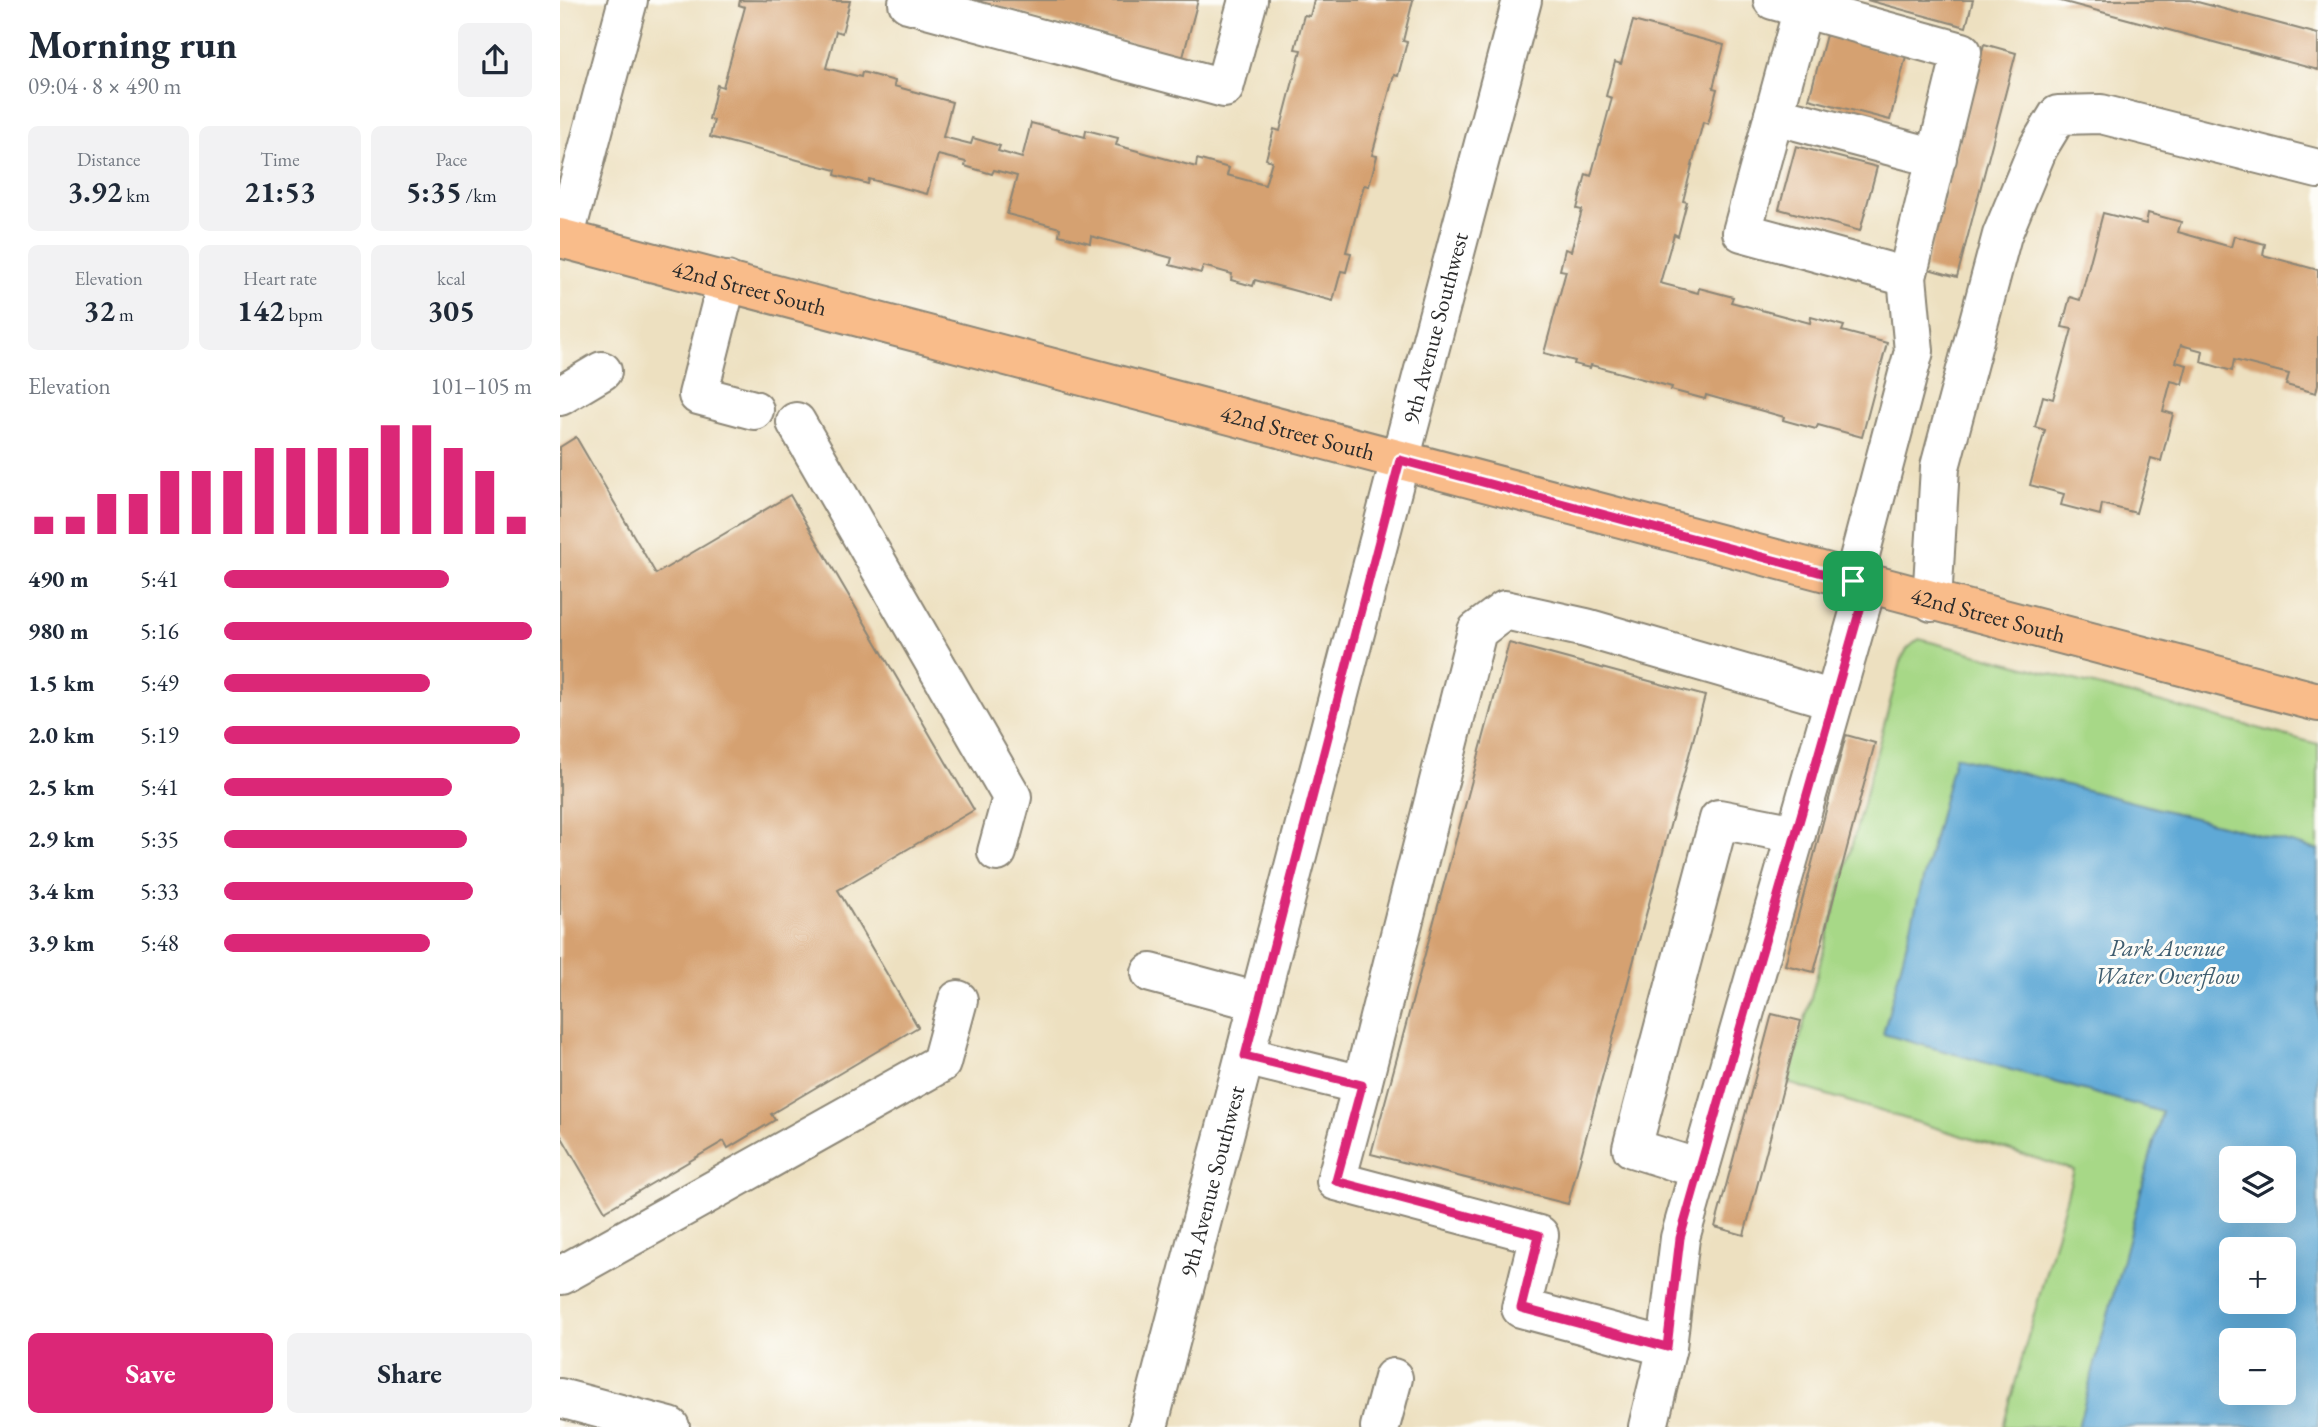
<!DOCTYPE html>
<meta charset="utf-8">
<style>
:root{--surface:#fff;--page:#f2f2f3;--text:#1f2937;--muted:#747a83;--accent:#db2777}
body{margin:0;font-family:"EB Garamond",serif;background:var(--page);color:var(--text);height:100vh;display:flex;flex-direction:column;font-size:26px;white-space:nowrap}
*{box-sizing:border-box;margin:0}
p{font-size:23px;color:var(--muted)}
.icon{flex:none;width:38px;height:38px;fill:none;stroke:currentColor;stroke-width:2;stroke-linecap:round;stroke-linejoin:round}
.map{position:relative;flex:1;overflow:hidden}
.details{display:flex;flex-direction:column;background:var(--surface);width:560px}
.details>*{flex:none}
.buttons{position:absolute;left:1659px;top:1146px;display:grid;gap:14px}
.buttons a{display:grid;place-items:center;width:77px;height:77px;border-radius:10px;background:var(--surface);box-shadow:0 7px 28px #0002;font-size:35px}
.pin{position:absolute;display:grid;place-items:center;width:60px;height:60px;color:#fff;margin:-30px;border-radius:14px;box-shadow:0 4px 10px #0006}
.round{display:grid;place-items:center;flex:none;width:74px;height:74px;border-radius:10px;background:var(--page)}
.overview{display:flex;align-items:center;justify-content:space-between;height:119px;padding:0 28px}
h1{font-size:38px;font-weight:700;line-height:52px}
.figures{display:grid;grid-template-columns:repeat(3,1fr);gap:10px;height:119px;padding:7px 28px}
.figures div{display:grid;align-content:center;border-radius:10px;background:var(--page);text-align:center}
.figures b{font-size:30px;font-weight:700}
.figures small{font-size:19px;font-weight:400}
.figures p{font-size:19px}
.chart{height:196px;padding:14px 28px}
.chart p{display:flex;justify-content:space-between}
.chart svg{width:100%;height:126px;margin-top:7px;stroke:var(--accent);stroke-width:6}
.button{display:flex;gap:14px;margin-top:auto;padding:14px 28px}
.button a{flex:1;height:80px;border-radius:10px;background:var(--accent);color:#fff;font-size:28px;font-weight:700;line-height:80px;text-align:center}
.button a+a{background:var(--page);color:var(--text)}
ul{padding:0 28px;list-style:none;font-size:23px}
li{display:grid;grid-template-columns:112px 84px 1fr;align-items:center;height:52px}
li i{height:18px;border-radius:9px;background:var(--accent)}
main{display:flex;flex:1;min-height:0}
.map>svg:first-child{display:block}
.green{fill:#a7d887;stroke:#698259;stroke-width:2;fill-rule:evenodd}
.water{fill:#5ea9d6;stroke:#446a80;stroke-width:2;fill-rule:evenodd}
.building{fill:#d5a171}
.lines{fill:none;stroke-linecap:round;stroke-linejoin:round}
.minor-casing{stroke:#8c8676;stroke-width:42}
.major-casing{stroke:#8c8676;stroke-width:42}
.minor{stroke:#fff;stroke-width:38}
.major{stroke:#f9bc8a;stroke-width:38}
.route-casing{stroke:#fff;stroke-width:14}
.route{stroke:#db2777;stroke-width:9}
.labels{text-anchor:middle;stroke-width:6;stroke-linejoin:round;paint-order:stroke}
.street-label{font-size:23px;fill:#2b2b2b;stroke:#fdfcf7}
.water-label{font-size:24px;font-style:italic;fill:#3f5d6f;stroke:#fdfcf7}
</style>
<main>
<section class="details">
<div class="overview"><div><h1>Morning run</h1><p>09:04 · 8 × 490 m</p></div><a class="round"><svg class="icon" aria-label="share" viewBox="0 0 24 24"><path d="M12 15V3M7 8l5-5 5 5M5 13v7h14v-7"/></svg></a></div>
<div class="figures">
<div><p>Distance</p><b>3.92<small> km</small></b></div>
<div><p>Time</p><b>21:53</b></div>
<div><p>Pace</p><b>5:35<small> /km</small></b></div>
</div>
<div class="figures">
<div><p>Elevation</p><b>32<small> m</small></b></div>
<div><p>Heart rate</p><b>142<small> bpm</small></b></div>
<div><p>kcal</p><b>305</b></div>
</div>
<div class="chart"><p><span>Elevation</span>101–105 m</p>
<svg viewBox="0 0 160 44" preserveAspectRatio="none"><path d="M5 44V38M15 44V38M25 44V30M35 44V30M45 44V22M55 44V22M65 44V22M75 44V14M85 44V14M95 44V14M105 44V14M115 44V6M125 44V6M135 44V14M145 44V22M155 44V38"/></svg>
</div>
<ul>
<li><b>490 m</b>5:41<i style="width:73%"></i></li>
<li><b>980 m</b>5:16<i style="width:100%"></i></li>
<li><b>1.5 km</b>5:49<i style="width:67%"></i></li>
<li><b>2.0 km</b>5:19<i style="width:96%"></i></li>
<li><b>2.5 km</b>5:41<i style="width:74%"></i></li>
<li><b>2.9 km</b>5:35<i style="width:79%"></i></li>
<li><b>3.4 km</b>5:33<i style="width:81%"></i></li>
<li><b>3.9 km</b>5:48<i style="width:67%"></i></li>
</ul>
<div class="button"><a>Save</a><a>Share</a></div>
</section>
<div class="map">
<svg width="1758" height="1427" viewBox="0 0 1758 1427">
<rect width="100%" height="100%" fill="#fdfcf7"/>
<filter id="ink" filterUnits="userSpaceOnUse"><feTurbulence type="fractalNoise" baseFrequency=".0143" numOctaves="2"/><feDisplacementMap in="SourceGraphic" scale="14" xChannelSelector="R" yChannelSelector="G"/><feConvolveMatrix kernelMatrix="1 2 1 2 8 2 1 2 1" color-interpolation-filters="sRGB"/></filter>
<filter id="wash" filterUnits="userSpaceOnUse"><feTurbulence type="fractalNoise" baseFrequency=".00686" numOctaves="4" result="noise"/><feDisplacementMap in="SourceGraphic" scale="28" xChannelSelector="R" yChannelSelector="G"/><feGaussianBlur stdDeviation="1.57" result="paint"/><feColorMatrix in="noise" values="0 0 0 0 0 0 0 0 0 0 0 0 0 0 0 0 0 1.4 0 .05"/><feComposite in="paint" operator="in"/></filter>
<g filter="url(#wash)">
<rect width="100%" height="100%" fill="#ede0c0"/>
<path class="green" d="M 1359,639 L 1758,744 L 1758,1427 L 1443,1427 L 1514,1170 L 1228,1083 L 1342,658 L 1347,649 ZM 1671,1158 L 1724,1158 L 1724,1211 L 1671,1211 ZM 1671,1250 L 1724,1250 L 1724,1302 L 1671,1302 ZM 1671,1340 L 1724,1340 L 1724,1393 L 1671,1393 Z"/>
<path class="water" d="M 1395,756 L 1758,850 L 1758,1427 L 1518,1427 L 1602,1112 L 1323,1034 ZM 1671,1158 L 1724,1158 L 1724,1211 L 1671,1211 ZM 1671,1250 L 1724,1250 L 1724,1302 L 1671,1302 ZM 1671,1340 L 1724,1340 L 1724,1393 L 1671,1393 Z"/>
<g id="blocks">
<g class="building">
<polygon points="180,0 290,1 282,33 276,31 266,68 301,77 302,72 335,81 334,86 392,102 383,137 411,144 413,138 440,146 438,151 462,158 471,123 525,137 526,130 558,138 556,145 636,167 637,159 669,168 667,175 705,185 712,161 706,159 714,129 720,131 741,50 735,49 744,15 750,16 754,0 853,0 843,41 847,42 838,76 834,75 812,155 817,156 809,186 804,185 786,252 791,253 786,272 781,271 773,301 695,280 693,286 671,280 672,274 643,266 641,273 610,265 612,258 531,236 530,243 499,235 500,228 447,214 457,176 434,170 432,174 405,166 406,162 378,155 367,194 309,179 308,184 275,175 276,170 150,137 154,120 149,119 157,85 163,87 185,7 179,5"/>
<polygon points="412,0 638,0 623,57"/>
<polygon points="1307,0 1413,0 1406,27"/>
<polygon points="1497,0 1630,0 1758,34 1758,70"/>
<polygon points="1073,21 1164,45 1153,88 1157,89 1148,124 1143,122 1123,201 1127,202 1118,236 1114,234 1100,283 1138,293 1139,288 1173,297 1171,302 1250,323 1251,317 1284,326 1282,331 1327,343 1302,437 1258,425 1256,429 1223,420 1224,417 1146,395 1145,399 1111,390 1112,387 1031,365 1030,368 1014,364 1015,361 984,353 1006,271 1000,270 1005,249 1011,251 1022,210 1017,209 1026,174 1031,176 1052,98 1046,96 1055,62 1061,64"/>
<polygon points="1266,35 1346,56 1330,120 1249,99"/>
<polygon points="1424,44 1456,53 1397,277 1365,268"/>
<polygon points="1236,146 1317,167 1300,231 1219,209"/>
<polygon points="1543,213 1586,224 1588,213 1621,222 1618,232 1671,247 1674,236 1705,244 1703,255 1758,270 1758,384 1756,393 1726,385 1729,374 1674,360 1672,371 1641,362 1643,351 1621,345 1616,362 1627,365 1622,384 1611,381 1603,411 1613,414 1601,461 1591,458 1576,513 1542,504 1540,515 1501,505 1504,494 1470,485 1485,430 1475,427 1483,396 1493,399 1512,329 1502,327 1510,297 1520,300"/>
<polygon points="16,437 96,574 230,495 414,810 278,890 358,1027 211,1114 215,1120 168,1148 164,1141 45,1211 0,1134 0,447"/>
<polygon points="949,643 1145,696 1008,1204 811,1154"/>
<polygon points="1286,735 1315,743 1254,972 1225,965"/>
<polygon points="1212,1014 1241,1021 1184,1235 1155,1227"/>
</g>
</g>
</g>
<g filter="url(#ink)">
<use href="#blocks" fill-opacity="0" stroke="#8c8676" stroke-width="2"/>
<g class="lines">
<defs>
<g id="minor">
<polyline points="349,0 348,3 664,88 688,0"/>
<polyline points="1213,0 1402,52 1347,277 1354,351 1293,581"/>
<polyline points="1243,8 1182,232 1347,277"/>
<polyline points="1214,115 1377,158"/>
<polyline points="4,239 68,0"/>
<polyline points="167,281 138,395 194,410"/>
<polyline points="0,396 42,371"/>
<polyline points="236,422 452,797 437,852"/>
<polyline points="1372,602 1380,467 1442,235 1478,148 1498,115 1541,114 1758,169"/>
<polyline points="591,973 699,1002"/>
<polyline points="685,1056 802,1085 917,631 945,610 1026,628 1274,700"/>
<polyline points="802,1085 776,1181 979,1235 961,1308 1107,1347"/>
<polyline points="1140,1169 1072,1148 1159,819 1236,834"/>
<polyline points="2,1275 381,1063 398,1000"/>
<polyline points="0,1398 110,1427"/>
<path id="s1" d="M 588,1427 L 840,460 L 962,0"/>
<polyline points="820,1427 833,1378"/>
<polyline points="1088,1427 1107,1347 1120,1238 1307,585"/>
</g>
<g id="major">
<path id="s2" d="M 0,238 L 1758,702"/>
</g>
</defs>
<use href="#minor" class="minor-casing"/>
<use href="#major" class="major-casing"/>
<use href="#minor" class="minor"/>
<use href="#major" class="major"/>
</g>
</g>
<g class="lines" filter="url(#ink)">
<defs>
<polygon id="route" points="840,460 1307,585 1120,1238 1107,1347 961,1308 979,1235 776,1181 802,1085 685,1056"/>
</defs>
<use href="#route" class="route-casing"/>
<use href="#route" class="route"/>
</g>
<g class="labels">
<g class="street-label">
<text dy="8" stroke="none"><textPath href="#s2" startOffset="196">42nd Street South</textPath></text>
<text dy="8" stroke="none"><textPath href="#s1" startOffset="1136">9th Avenue Southwest</textPath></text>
<text dy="8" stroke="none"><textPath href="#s2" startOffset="763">42nd Street South</textPath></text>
<text dy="8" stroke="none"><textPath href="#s2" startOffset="1477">42nd Street South</textPath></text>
<text dy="8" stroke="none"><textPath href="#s1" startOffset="254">9th Avenue Southwest</textPath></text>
</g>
<g class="water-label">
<text x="1607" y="956">Park Avenue<tspan x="1607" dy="28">Water Overflow</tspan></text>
</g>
</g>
</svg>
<div class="buttons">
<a><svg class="icon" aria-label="layers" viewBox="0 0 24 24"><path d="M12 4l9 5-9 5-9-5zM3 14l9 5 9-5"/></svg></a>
<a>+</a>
<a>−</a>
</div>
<div class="pin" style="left:1293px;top:581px;background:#1e9e55"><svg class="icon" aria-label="arrive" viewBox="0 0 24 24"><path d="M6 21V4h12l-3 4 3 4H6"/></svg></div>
</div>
</main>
